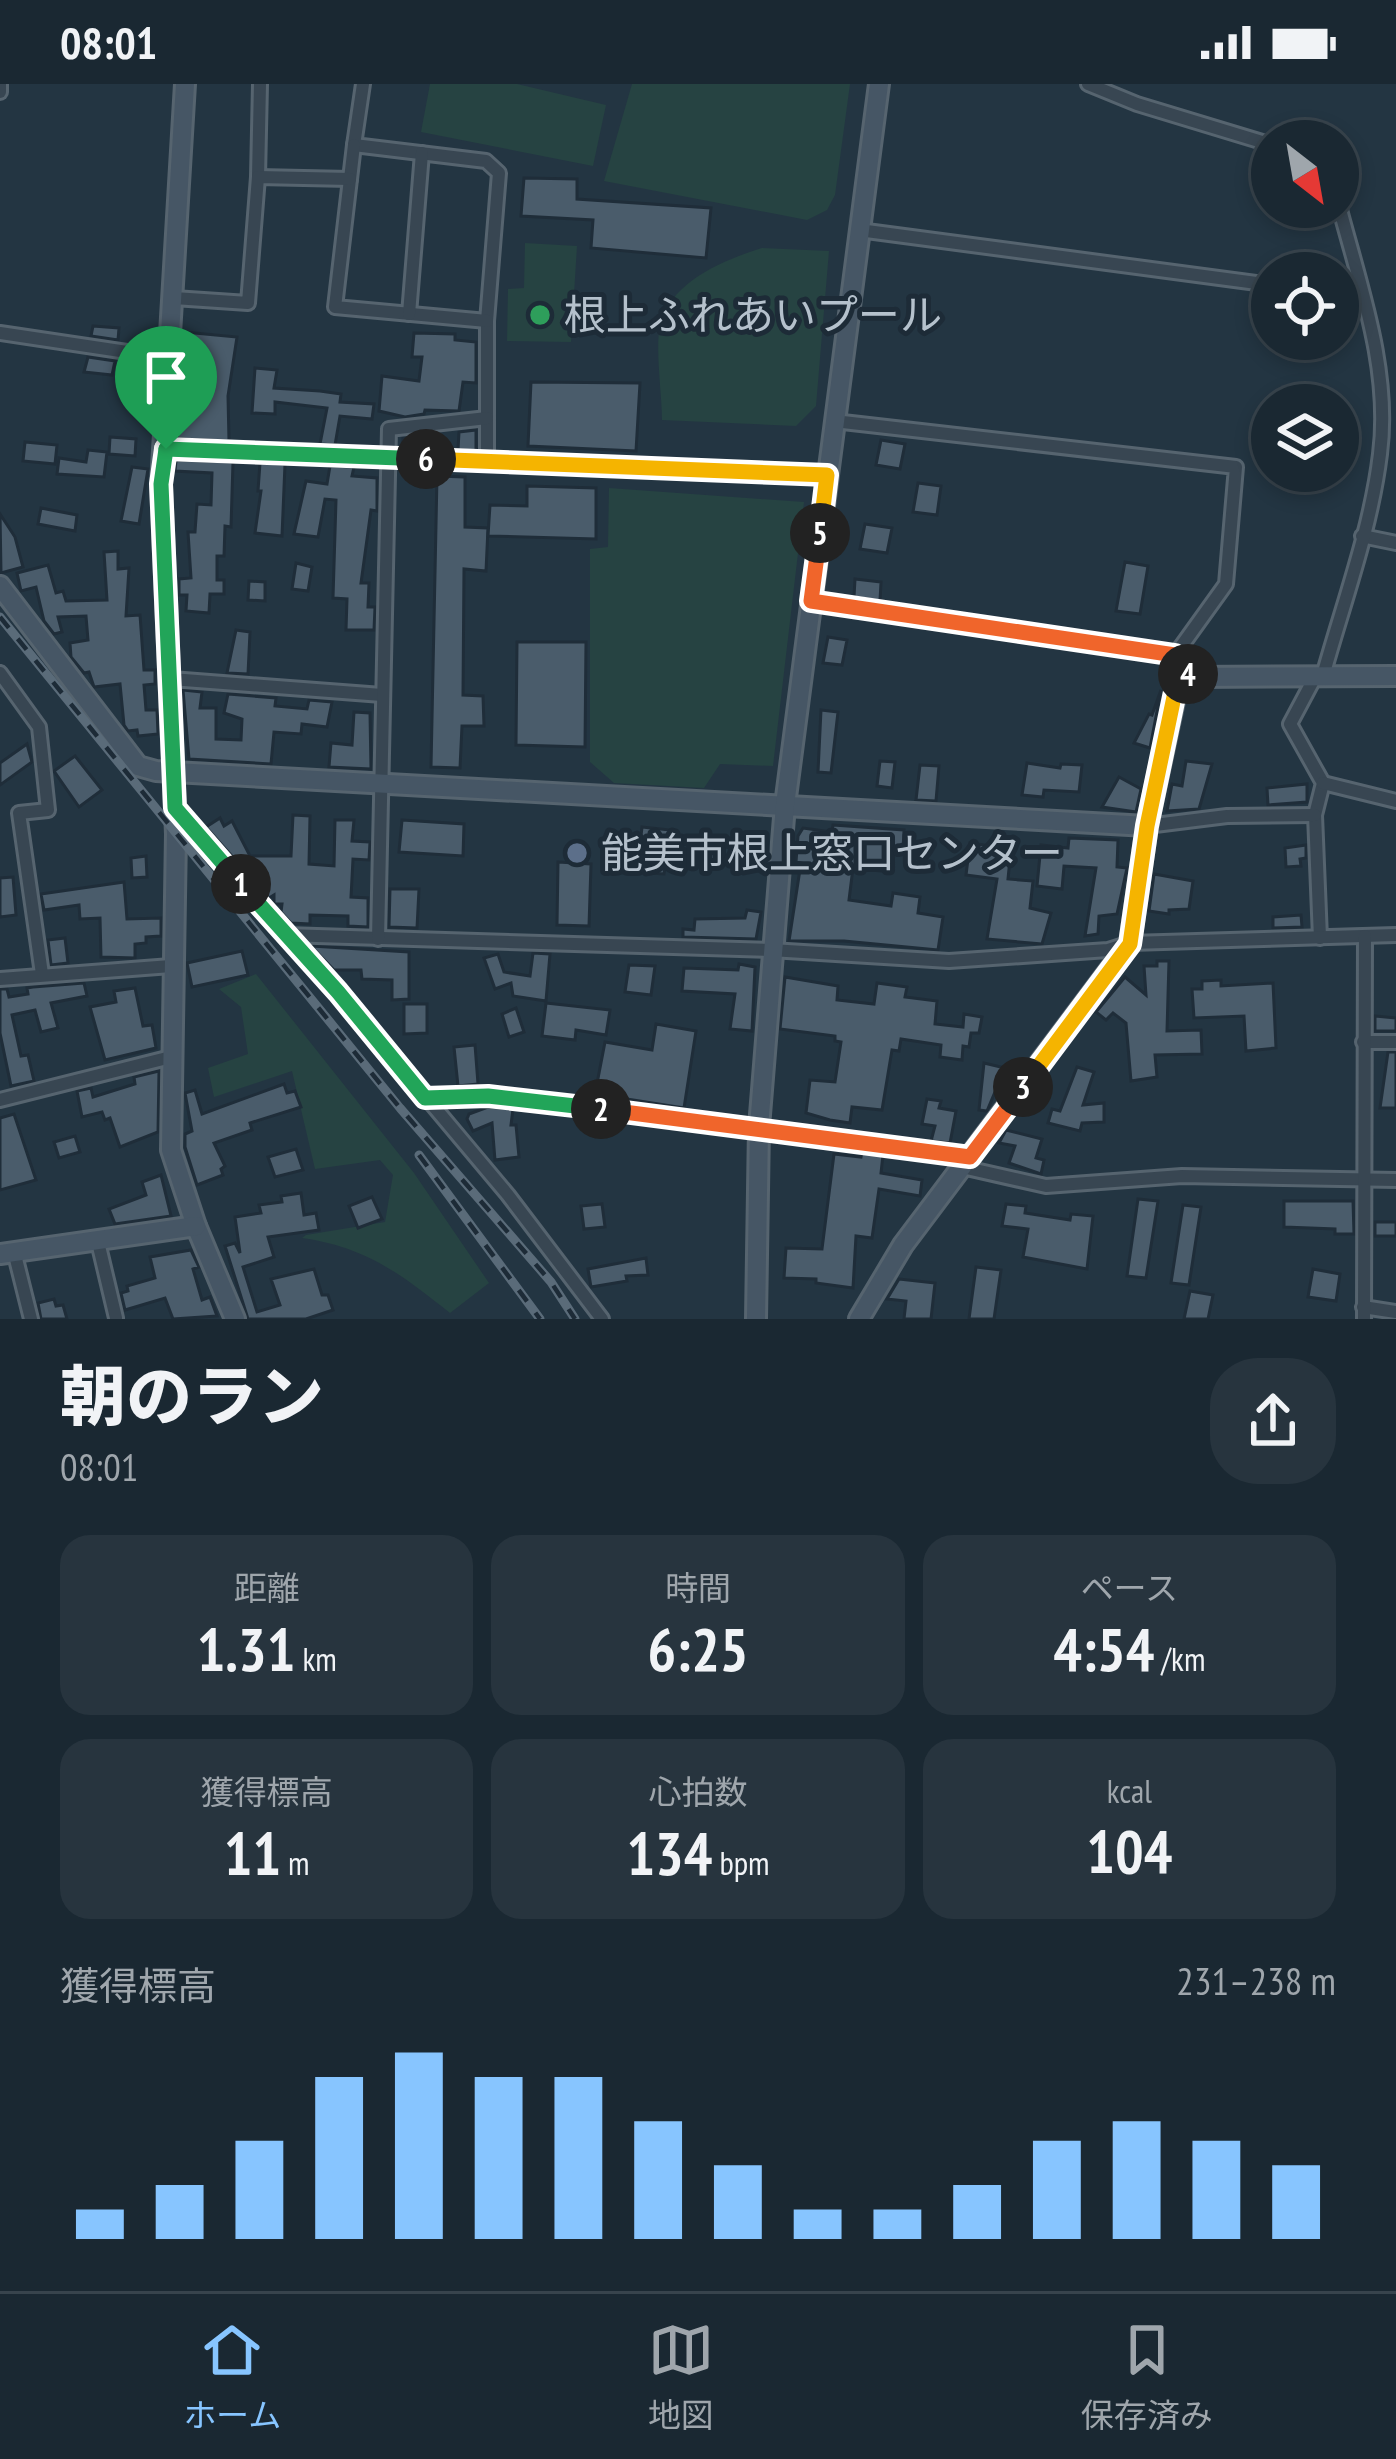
<!DOCTYPE html>
<html lang="ja">
<meta charset="utf-8">
<style>
:root{--surface:#1a2832;--page:#27343e;--text:#f1f3f6;--muted:#9fa6ac;--line:#38444d;--accent:#87c5ff}
body{margin:0;font-family:"PT Sans Narrow","Noto Sans JP",sans-serif;background:var(--page);color:var(--text);height:100vh;display:flex;flex-direction:column;font-size:45px;white-space:nowrap}
*{box-sizing:border-box;margin:0}
p{font-size:39px;color:var(--muted)}
.icon{flex:none;width:66px;height:66px;fill:none;stroke:currentColor;stroke-width:2;stroke-linecap:round;stroke-linejoin:round}
.map{position:relative;height:1235px;overflow:hidden}
.details{display:flex;flex-direction:column;background:var(--surface);flex:1}
.details>*{flex:none}
.needle{width:78px;rotate:149deg}
.fabs{position:absolute;left:1251px;top:36px;display:grid;gap:24px}
.fabs a{display:grid;place-items:center;width:108px;height:108px;border-radius:50%;background:var(--surface);box-shadow:0 6px 18px #0003,0 0 0 3px var(--line);font-size:60px}
.pin{position:absolute;display:grid;place-items:center;width:102px;height:102px;color:#fff;margin:-123px -51px;border-radius:50% 50% 50% 0;rotate:-45deg;box-shadow:0 0 12px #0007}
.pin .icon{rotate:45deg}
.km{position:absolute;width:60px;height:60px;margin:-30px;border-radius:50%;background:#222;color:#fff;font-size:33px;line-height:60px;text-align:center}
.round{display:grid;place-items:center;flex:none;width:126px;height:126px;border-radius:48px;background:var(--page)}
.head{display:flex;align-items:center;justify-content:space-between;height:204px;padding:0 60px}
h1{font-size:66px;font-weight:800;line-height:90px}
.stats{display:grid;grid-template-columns:repeat(3,1fr);gap:18px;height:204px;padding:12px 60px}
.stats div{display:grid;align-content:center;border-radius:30px;background:var(--page);text-align:center}
.stats b{font-size:60px;font-weight:800}
.stats small{font-size:33px;font-weight:400}
.stats p{font-size:33px}
.chart{height:336px;padding:24px 60px}
.chart p{display:flex;justify-content:space-between}
.chart svg{width:100%;height:216px;margin-top:12px;stroke:var(--accent);stroke-width:6}
.status{display:flex;justify-content:space-between;align-items:center;height:84px;padding:0 60px;background:var(--surface);direction:ltr}
.status svg{height:33px;fill:currentColor}
.dock{display:flex;justify-content:space-around;align-items:center;height:168px;border-top:3px solid var(--line);background:var(--surface);font-size:33px;color:var(--muted)}
.dock a{display:grid;justify-items:center;gap:6px}
.dock .selected{color:var(--accent)}
.map>svg:first-child{display:block}
.green{fill:#264342}
.building{fill:#4a5c6b;stroke:#1f2d39;stroke-width:3}
.lines{fill:none;stroke-linecap:round;stroke-linejoin:round}
.street-casing{stroke:#56646f;stroke-width:18}
.secondary-casing{stroke:#56646f;stroke-width:24}
.street{stroke:#384652;stroke-width:12}
.secondary{stroke:#465665;stroke-width:18}
.rail-casing{stroke:#5a6b79;stroke-width:9}
.rail{stroke:#1d2b37;stroke-width:4.5;stroke-dasharray:14;stroke-linecap:butt}
.split-1-casing{stroke:#fff;stroke-width:24}
.split-2-casing{stroke:#fff;stroke-width:24}
.split-3-casing{stroke:#fff;stroke-width:24}
.split-4-casing{stroke:#fff;stroke-width:24}
.split-5-casing{stroke:#fff;stroke-width:24}
.split-6-casing{stroke:#fff;stroke-width:24}
.split-7-casing{stroke:#fff;stroke-width:24}
.split-1{stroke:#22a559;stroke-width:15}
.split-2{stroke:#22a559;stroke-width:15}
.split-3{stroke:#f0652b;stroke-width:15}
.split-4{stroke:#f5b400;stroke-width:15}
.split-5{stroke:#f0652b;stroke-width:15}
.split-6{stroke:#f5b400;stroke-width:15}
.split-7{stroke:#22a559;stroke-width:15}
.leisure-dot{fill:#2e9e5b;stroke:#1d2b37;stroke-width:4.5}
.service-dot{fill:#5c6f8a;stroke:#1d2b37;stroke-width:4.5}
.labels{text-anchor:middle;stroke-width:10;stroke-linejoin:round;paint-order:stroke}
.poi-label{font-size:42px;fill:#b5c1cc;stroke:#1d2b37;text-anchor:start}
</style>
<div class="status"><b>08:01</b><svg viewBox="0 0 49 12"><path d="M0 12V9h3v3zM5 12V6h3v6zM10 12V3h3v9zM15 12V0h3v12zM26 1h20v11H26zM47 4h2v5h-2z"/></svg></div>
<div class="map">
<svg width="1396" height="1235" viewBox="0 0 1396 1235">
<rect width="100%" height="100%" fill="#233542"/>
<g class="green">
<polygon points="430,0 517,0 606,21 593,82 421,48"/>
<polygon points="632,0 850,0 835,111 827,126 807,136 604,97"/>
<polygon points="525,159 577,162 571,258 507,257 508,205 524,204"/>
<path d="M 762,164 L 829,167 L 816,322 L 796,342 L 662,336 C 662,310 655,265 660,241 C 671,197 724,176 762,164 Z"/>
<polygon points="609,404 804,418 773,682 720,680 704,704 614,699 590,678 590,465 608,463"/>
<path d="M 256,890 L 414,1089 L 489,1199 L 450,1229 C 401,1190 366,1163 302,1154 L 306,1151 L 385,1138 L 393,1091 L 380,1076 L 315,1085 L 292,987 L 214,1013 L 208,984 L 248,970 L 241,923 L 219,905 Z"/>
</g>
<g class="building">
<polygon points="524,94 577,95 577,115 711,124 706,174 591,164 593,136 521,132"/>
<polygon points="93,242 119,244 118,256 91,252"/>
<polygon points="184,248 237,253 228,312 229,357 177,355 186,283 182,283"/>
<polygon points="414,249 455,250 455,256 476,258 476,299 463,298 459,327 425,326 424,330 405,333 379,327 382,292 419,297 422,273 412,273"/>
<polygon points="88,273 115,277 112,291 84,288"/>
<polygon points="255,284 277,286 274,304 320,307 341,310 340,318 374,320 372,335 340,332 335,361 320,360 327,324 275,318 275,330 252,329"/>
<polygon points="531,298 640,299 636,367 528,362"/>
<polygon points="476,346 476,367 458,366 459,348"/>
<polygon points="422,352 434,352 434,365 403,364 403,354"/>
<polygon points="110,353 136,355 135,372 109,370"/>
<polygon points="881,356 905,360 900,385 876,381"/>
<polygon points="25,358 57,361 55,380 23,377"/>
<polygon points="88,366 107,368 104,393 57,390 59,374 86,378"/>
<polygon points="176,376 233,378 231,443 225,442 224,472 217,472 217,496 224,496 224,510 210,510 209,529 186,527 187,511 179,511 179,495 191,494 188,448 195,448 197,420 211,421 212,389 175,387"/>
<polygon points="260,379 285,380 282,452 255,449 261,407 258,407"/>
<polygon points="330,382 354,383 352,392 377,394 377,427 371,426 361,499 369,499 368,523 375,523 374,546 346,546 347,515 333,514 336,416 325,415 318,453 294,450 306,397 327,400"/>
<polygon points="132,383 148,385 139,440 121,437"/>
<polygon points="437,392 465,393 465,443 488,444 486,487 464,485 463,611 483,612 484,642 462,642 460,684 431,683"/>
<polygon points="918,399 941,402 937,431 913,428"/>
<polygon points="527,402 596,404 596,455 488,452 490,421 527,422"/>
<polygon points="41,424 77,431 75,447 38,440"/>
<polygon points="0,430 15,453 23,483 1,489"/>
<polygon points="865,440 892,444 887,469 860,465"/>
<polygon points="118,467 118,485 129,484 126,532 140,531 144,586 155,586 155,600 144,601 146,626 157,626 158,650 138,652 137,646 128,647 124,641 120,600 94,603 89,588 84,589 71,573 70,559 88,556 86,532 58,533 62,548 54,550 44,537 36,503 21,507 17,489 48,481 56,509 63,507 66,517 107,516 104,468"/>
<polygon points="1125,478 1148,482 1140,530 1116,527"/>
<polygon points="296,479 312,483 308,507 292,505"/>
<polygon points="855,495 881,498 880,517 854,513"/>
<polygon points="249,497 265,498 265,517 248,516"/>
<polygon points="236,546 250,548 248,590 227,589"/>
<polygon points="828,553 847,556 842,581 823,579"/>
<polygon points="517,558 586,558 585,663 516,661"/>
<polygon points="183,606 202,608 200,624 216,624 216,655 241,656 242,635 224,629 228,610 276,614 275,622 307,625 309,616 332,618 327,643 302,640 301,650 274,648 271,680 189,675"/>
<polygon points="1161,606 1150,664 1134,659 1149,630 1152,631"/>
<polygon points="821,626 838,628 831,689 818,688"/>
<polygon points="354,628 370,629 371,685 329,683 331,659 352,661"/>
<polygon points="27,660 32,678 0,701 0,679"/>
<polygon points="75,672 102,706 79,723 54,687"/>
<polygon points="880,677 895,678 892,704 877,702"/>
<polygon points="1186,677 1212,680 1199,725 1167,727 1172,700 1182,702"/>
<polygon points="1027,679 1060,684 1061,680 1082,681 1079,708 1044,706 1043,713 1022,711"/>
<polygon points="920,681 939,682 936,717 916,716"/>
<polygon points="1119,693 1141,705 1136,728 1102,723"/>
<polygon points="1307,700 1307,718 1268,721 1267,704"/>
<polygon points="293,731 310,732 309,780 334,782 335,736 354,736 352,757 370,758 369,776 353,775 351,813 368,814 368,843 348,842 348,832 310,831 310,840 291,839 281,828 282,820 274,820 274,811 269,814 206,743 220,734 224,742 232,737 250,772 291,772"/>
<polygon points="402,736 464,740 463,772 399,768"/>
<polygon points="833,741 904,746 903,766 895,765 891,788 853,784 849,816 891,822 893,809 920,813 918,829 943,833 938,866 844,857 789,857 801,779 796,778 798,752 803,744 832,748"/>
<polygon points="642,743 670,746 664,790 637,788"/>
<polygon points="704,753 722,755 721,784 701,783"/>
<polygon points="1069,754 1118,756 1117,783 1127,784 1117,830 1099,832 1098,850 1085,852 1096,784 1064,782 1062,805 1037,802 1041,761 1068,764"/>
<polygon points="970,759 1011,765 1008,795 1033,797 1030,824 1051,829 1042,860 987,855 997,795 966,791"/>
<polygon points="1306,761 1306,774 1300,775 1301,782 1286,783 1285,764"/>
<polygon points="146,772 147,793 132,794 131,774"/>
<polygon points="558,778 591,780 589,842 557,841"/>
<polygon points="1154,790 1193,797 1189,825 1169,826 1169,830 1149,827"/>
<polygon points="13,793 16,831 0,833 0,794"/>
<polygon points="124,798 127,835 161,834 161,852 146,853 146,859 135,860 135,874 101,873 100,834 80,835 79,821 44,826 41,810"/>
<polygon points="390,805 419,805 417,844 389,843"/>
<polygon points="747,826 761,828 756,855 683,853 683,845 694,846 695,835 745,834"/>
<polygon points="1301,831 1302,843 1273,844 1273,833"/>
<polygon points="65,854 68,879 51,881 48,856"/>
<polygon points="311,862 409,868 409,915 392,916 392,896 362,895 361,886 334,886"/>
<polygon points="242,867 248,891 192,903 187,879"/>
<polygon points="533,869 550,870 546,917 513,912 511,899 495,905 484,874 498,870 504,888 530,892"/>
<polygon points="1157,877 1169,877 1167,947 1201,946 1202,970 1155,971 1157,993 1131,997 1126,939 1113,929 1106,936 1096,928 1125,893 1146,911 1144,882 1157,882"/>
<polygon points="739,880 755,883 752,947 730,945 735,910 682,907 684,884 738,886"/>
<polygon points="629,881 655,882 651,911 625,908"/>
<polygon points="785,893 838,902 837,916 874,920 877,899 907,903 905,913 937,917 935,940 963,943 964,930 982,933 979,949 971,949 969,963 963,962 962,976 940,973 941,961 901,955 899,967 892,966 882,1026 852,1023 850,1039 830,1036 806,1029 810,996 835,998 841,958 835,957 835,952 780,945"/>
<polygon points="1221,896 1221,902 1273,899 1276,964 1246,967 1244,932 1194,934 1192,905 1202,905 1202,897"/>
<polygon points="84,899 87,912 51,919 58,944 41,948 35,926 12,931 21,972 28,971 34,997 11,1002 0,949 0,905 7,905 9,913 28,910 27,904 33,903"/>
<polygon points="135,904 143,942 152,941 156,964 105,976 90,923 116,918 114,907"/>
<polygon points="546,919 610,926 606,951 576,946 575,956 542,952"/>
<polygon points="404,920 427,920 427,949 404,950"/>
<polygon points="516,924 524,948 509,953 502,930"/>
<polygon points="1375,932 1396,934 1396,947 1375,947"/>
<polygon points="656,940 696,947 684,1024 595,1010 605,958 652,966"/>
<polygon points="475,961 478,1000 458,1002 454,963"/>
<polygon points="1388,968 1396,968 1396,1024 1380,1024"/>
<polygon points="984,979 1005,984 987,1027 979,1026"/>
<polygon points="1077,983 1094,988 1083,1021 1104,1019 1104,1038 1082,1039 1080,1047 1048,1039 1052,1025 1060,1027"/>
<polygon points="159,987 158,1048 120,1063 110,1034 105,1036 102,1028 82,1033 77,1007 91,1004 93,1013 135,1000 134,993"/>
<polygon points="284,1000 287,1009 295,1007 301,1023 250,1039 252,1046 214,1059 225,1082 221,1085 223,1091 197,1101 185,1063 185,1050 192,1047 185,1009 195,1006 202,1030"/>
<polygon points="927,1015 941,1017 939,1024 956,1027 950,1059 931,1057 935,1042 922,1040"/>
<polygon points="488,1023 513,1025 511,1041 516,1041 519,1073 495,1076 492,1039 473,1047 467,1035 469,1030"/>
<polygon points="14,1030 36,1096 0,1106 0,1034"/>
<polygon points="1006,1046 1042,1055 1036,1074 1044,1076 1041,1090 1009,1079 1015,1062 999,1059"/>
<polygon points="75,1052 80,1068 59,1074 54,1058"/>
<polygon points="296,1065 303,1086 275,1093 268,1073"/>
<polygon points="862,1068 883,1071 881,1089 922,1096 920,1112 879,1105 872,1154 856,1152 853,1204 816,1199 816,1195 784,1194 786,1164 822,1165 834,1070 861,1073"/>
<polygon points="161,1091 171,1132 115,1140 109,1125 146,1111 142,1098"/>
<polygon points="301,1109 304,1131 316,1129 319,1146 268,1153 274,1173 243,1183 257,1228 280,1221 271,1195 314,1185 322,1211 328,1211 333,1226 306,1235 248,1235 225,1162 235,1159 240,1169 235,1133 261,1129 259,1121 282,1118 281,1112"/>
<polygon points="372,1113 382,1135 358,1144 349,1122"/>
<polygon points="1138,1115 1158,1117 1146,1194 1127,1192"/>
<polygon points="1284,1117 1353,1117 1354,1150 1335,1150 1335,1145 1284,1143"/>
<polygon points="602,1120 605,1143 584,1145 581,1122"/>
<polygon points="1006,1120 1026,1122 1025,1129 1070,1136 1071,1130 1093,1132 1087,1185 1023,1173 1028,1145 1002,1142"/>
<polygon points="1183,1121 1201,1123 1189,1201 1171,1199"/>
<rect x="1375" y="1138" width="21" height="14"/>
<polygon points="191,1166 199,1183 193,1185 202,1216 210,1213 217,1232 173,1235 165,1214 125,1226 121,1209 128,1207 127,1202 155,1194 150,1173"/>
<polygon points="646,1174 648,1191 626,1192 627,1197 591,1203 588,1185"/>
<polygon points="976,1183 1001,1186 994,1235 969,1235"/>
<polygon points="1313,1185 1340,1190 1336,1217 1308,1213"/>
<polygon points="899,1195 935,1199 931,1235 904,1235 906,1217 887,1215"/>
<polygon points="1190,1207 1213,1211 1208,1235 1184,1235"/>
<polygon points="54,1215 56,1222 63,1221 67,1235 41,1235 38,1219"/>
</g>
<g class="lines">
<defs>
<g id="street">
<polyline points="363,0 354,61 486,77 499,89 487,237 487,377"/>
<polyline points="1088,0 1137,20 1272,61"/>
<polyline points="0,8 0,0"/>
<polyline points="354,61 335,223 487,237"/>
<polyline points="258,93 260,0"/>
<polyline points="859,146 1272,201"/>
<polyline points="1338,210 1363,214"/>
<polyline points="174,214 248,219 258,93 350,95"/>
<polyline points="409,230 422,69"/>
<polyline points="0,249 167,274"/>
<polyline points="834,337 1236,383 1226,500 1175,571"/>
<polyline points="166,365 827,391"/>
<polyline points="1362,452 1396,459"/>
<polyline points="811,517 1175,571 1190,593"/>
<polyline points="0,589 39,643 48,726 19,729 42,890"/>
<path d="M 1323,592 C 1343,520 1371,445 1380,370 C 1391,285 1359,199 1338,118"/>
<polyline points="1315,593 1290,640 1323,699 1315,731 1320,854"/>
<polyline points="171,595 382,611"/>
<polyline points="1323,699 1396,717"/>
<polyline points="176,725 337,907 508,1111 602,1235"/>
<polyline points="1147,742 1227,732 1315,731"/>
<polyline points="285,851 771,866 949,877 1108,866 1130,859 1396,851"/>
<polyline points="378,855 389,345 487,334"/>
<polyline points="0,895 171,882"/>
<polyline points="1363,958 1396,958"/>
<polyline points="425,1014 488,1012 759,1043 971,1073"/>
<polyline points="0,1016 171,973"/>
<polyline points="962,1083 1046,1102 1182,1092 1396,1096"/>
<polyline points="98,1158 116,1234"/>
<polyline points="14,1167 31,1235"/>
<polyline points="1363,1223 1396,1228"/>
<polyline points="1364,1235 1365,852"/>
</g>
<g id="secondary">
<polyline points="185,0 161,400 176,750 171,1066 196,1142 235,1235"/>
<polyline points="0,502 138,682 156,687 1147,742"/>
<polyline points="0,1170 196,1142"/>
<polyline points="756,1235 759,1043 785,721 879,0"/>
<polyline points="859,1235 903,1161 1130,859 1147,742 1176,608 1190,593 1396,592"/>
</g>
</defs>
<use href="#street" class="street-casing"/>
<use href="#secondary" class="secondary-casing"/>
<use href="#street" class="street"/>
<use href="#secondary" class="secondary"/>
<defs>
<g id="rail">
<polyline points="0,533 400,1024 551,1198 575,1235"/>
<polyline points="419,1071 540,1235"/>
</g>
</defs>
<use href="#rail" class="rail-casing"/>
<use href="#rail" class="rail"/>
</g>
<g class="lines">
<defs>
<polyline id="split-1" points="166,365 161,400 175,724 241,800"/>
<polyline id="split-2" points="241,800 338,908 425,1014 488,1012 601,1025"/>
<polyline id="split-3" points="601,1025 970,1073 1023,1003"/>
<polyline id="split-4" points="1023,1003 1130,860 1147,742 1175,608 1190,592 1188,590"/>
<polyline id="split-5" points="820,449 811,517 1175,571 1188,590"/>
<polyline id="split-6" points="426,375 827,391 820,449"/>
<polyline id="split-7" points="166,365 426,375"/>
</defs>
<use href="#split-1" class="split-1-casing"/>
<use href="#split-2" class="split-2-casing"/>
<use href="#split-3" class="split-3-casing"/>
<use href="#split-4" class="split-4-casing"/>
<use href="#split-5" class="split-5-casing"/>
<use href="#split-6" class="split-6-casing"/>
<use href="#split-7" class="split-7-casing"/>
<use href="#split-1" class="split-1"/>
<use href="#split-2" class="split-2"/>
<use href="#split-3" class="split-3"/>
<use href="#split-4" class="split-4"/>
<use href="#split-5" class="split-5"/>
<use href="#split-6" class="split-6"/>
<use href="#split-7" class="split-7"/>
</g>
<circle class="leisure-dot" cx="540" cy="231" r="12"/>
<circle class="service-dot" cx="577" cy="769" r="12"/>
<g class="labels">
<g class="poi-label">
<text x="564" y="246">根上ふれあいプール</text>
<text x="601" y="784">能美市根上窓口センター</text>
</g>
</g>
</svg>
<div class="fabs">
<a><svg class="needle" viewBox="-14 -14 28 28"><path d="M0-13l5 13h-10z" fill="#e53935"/><path d="M0 13l5-13h-10z" fill="#9fa6ac"/></svg></a>
<a><svg class="icon" aria-label="locate" viewBox="0 0 24 24"><circle cx="12" cy="12" r="6"/><path d="M12 2v4M12 18v4M2 12h4M18 12h4"/></svg></a>
<a><svg class="icon" aria-label="layers" viewBox="0 0 24 24"><path d="M12 4l9 5-9 5-9-5zM3 14l9 5 9-5"/></svg></a>
</div>
<div class="pin" style="left:166px;top:365px;background:#1e9e55"><svg class="icon" aria-label="arrive" viewBox="0 0 24 24"><path d="M6 21V4h12l-3 4 3 4H6"/></svg></div>
<b class="km" style="left:241px;top:800px">1</b>
<b class="km" style="left:601px;top:1025px">2</b>
<b class="km" style="left:1023px;top:1003px">3</b>
<b class="km" style="left:1188px;top:590px">4</b>
<b class="km" style="left:820px;top:449px">5</b>
<b class="km" style="left:426px;top:375px">6</b>
</div>
<section class="details">
<div class="head"><div><h1>朝のラン</h1><p>08:01</p></div><a class="round"><svg class="icon" aria-label="share" viewBox="0 0 24 24"><path d="M12 15V3M7 8l5-5 5 5M5 13v7h14v-7"/></svg></a></div>
<div class="stats">
<div><p>距離</p><b>1.31<small> km</small></b></div>
<div><p>時間</p><b>6:25</b></div>
<div><p>ペース</p><b>4:54<small> /km</small></b></div>
</div>
<div class="stats">
<div><p>獲得標高</p><b>11<small> m</small></b></div>
<div><p>心拍数</p><b>134<small> bpm</small></b></div>
<div><p>kcal</p><b>104</b></div>
</div>
<div class="chart"><p><span>獲得標高</span>231–238 m</p>
<svg viewBox="0 0 160 44" preserveAspectRatio="none"><path d="M5 44V38M15 44V33M25 44V24M35 44V11M45 44V6M55 44V11M65 44V11M75 44V20M85 44V29M95 44V38M105 44V38M115 44V33M125 44V24M135 44V20M145 44V24M155 44V29"/></svg>
</div>
</section>
<nav class="dock">
<a class="selected"><svg class="icon" aria-label="home" viewBox="0 0 24 24"><path d="M3 11l9-7 9 7M6 9v11h12V9"/></svg>ホーム</a>
<a><svg class="icon" aria-label="map" viewBox="0 0 24 24"><path d="M3 6l6-2 6 2 6-2v14l-6 2-6-2-6 2zM9 4v14M15 6v14"/></svg>地図</a>
<a><svg class="icon" aria-label="saved" viewBox="0 0 24 24"><path d="M7 4h10v16l-5-4-5 4z"/></svg>保存済み</a>
</nav>
